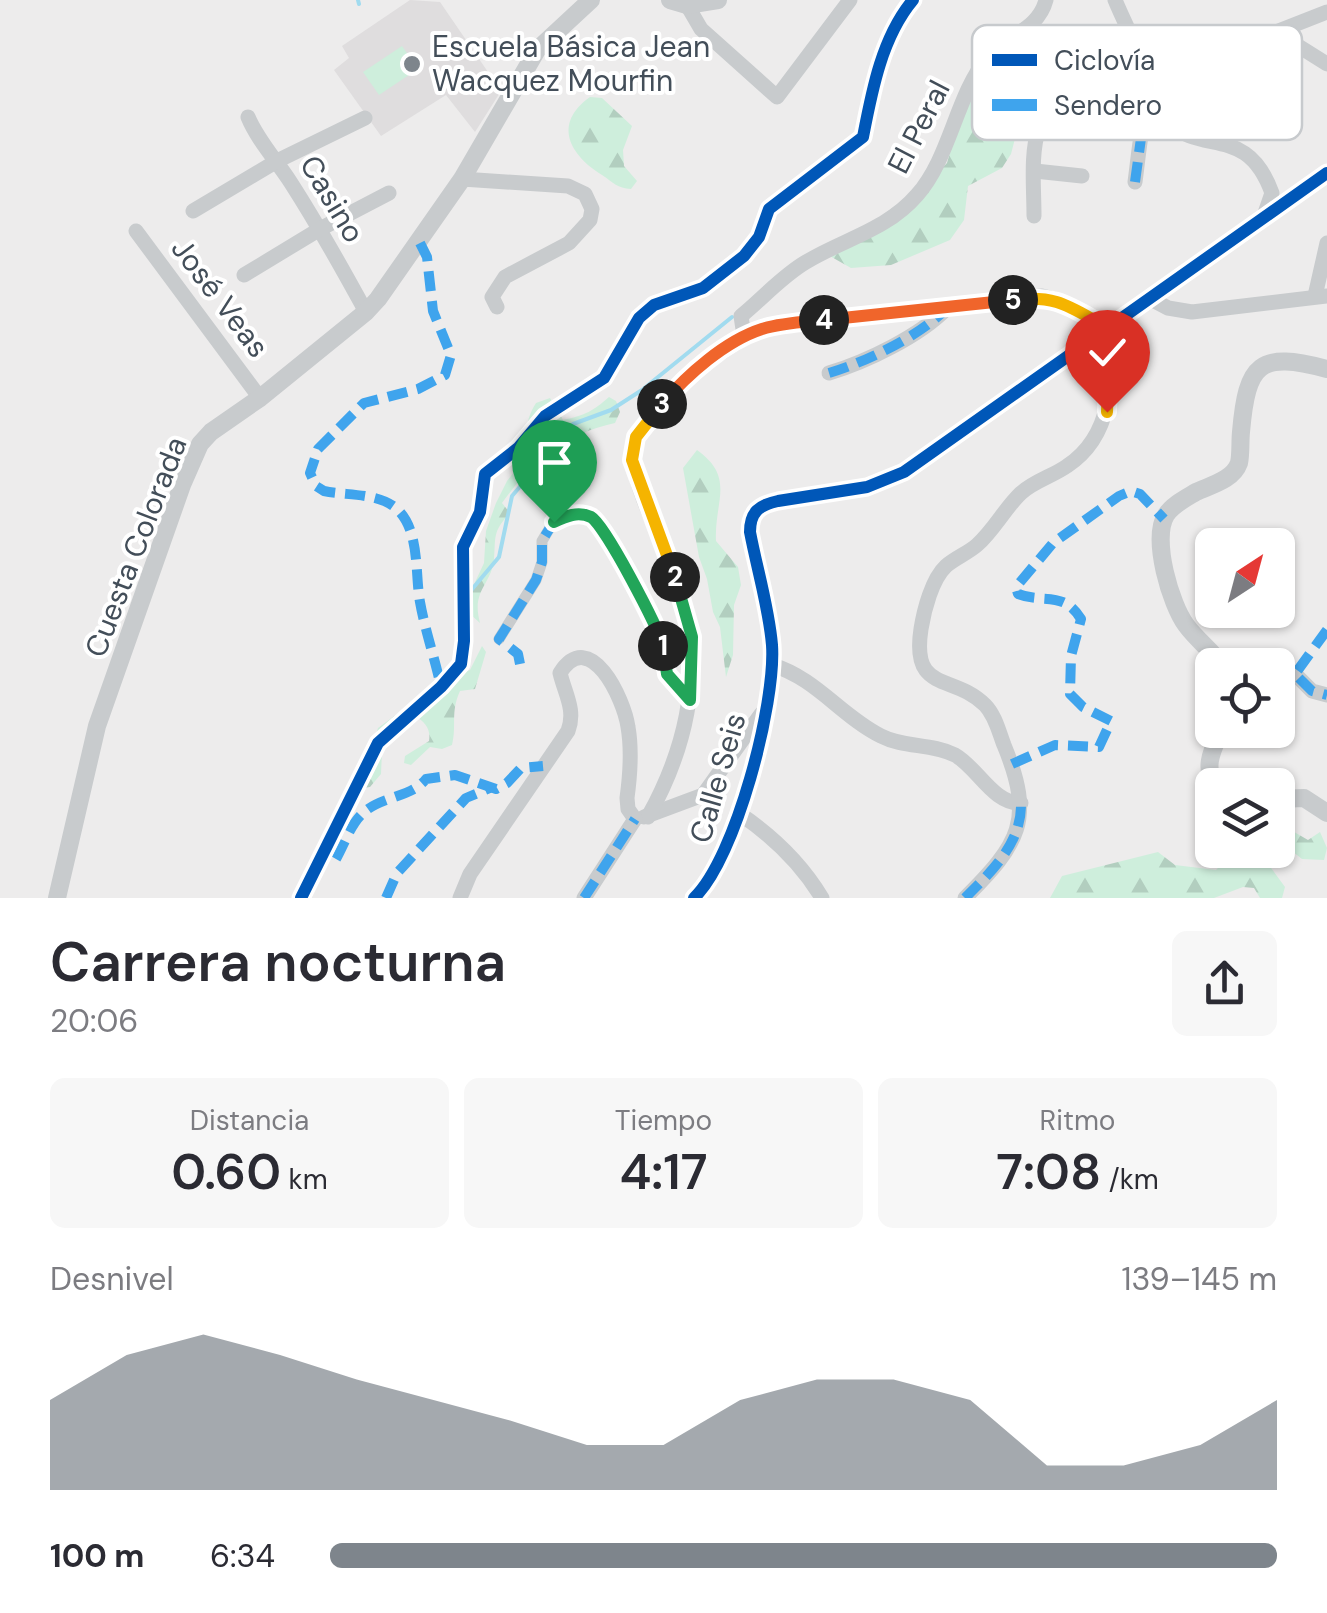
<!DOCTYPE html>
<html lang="es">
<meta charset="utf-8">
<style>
:root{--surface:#fff;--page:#f7f7f7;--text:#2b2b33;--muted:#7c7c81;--accent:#7e858c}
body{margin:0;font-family:"DM Sans",sans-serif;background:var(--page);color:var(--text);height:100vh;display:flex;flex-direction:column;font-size:38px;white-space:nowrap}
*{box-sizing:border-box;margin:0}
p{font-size:32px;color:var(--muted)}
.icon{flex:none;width:55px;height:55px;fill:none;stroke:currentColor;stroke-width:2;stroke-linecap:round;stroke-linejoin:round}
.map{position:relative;height:898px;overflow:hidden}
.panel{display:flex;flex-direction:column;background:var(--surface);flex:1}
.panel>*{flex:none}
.needle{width:65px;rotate:36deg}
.tools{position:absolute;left:1195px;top:528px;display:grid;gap:20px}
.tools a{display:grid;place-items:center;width:100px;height:100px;border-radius:15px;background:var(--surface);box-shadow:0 2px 8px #0004;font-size:50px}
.pin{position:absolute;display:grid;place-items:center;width:85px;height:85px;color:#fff;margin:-102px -42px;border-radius:50% 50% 50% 0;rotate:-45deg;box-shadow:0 0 10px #0007}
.pin .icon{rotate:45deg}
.km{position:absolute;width:50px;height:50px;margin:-25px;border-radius:50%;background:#222;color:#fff;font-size:28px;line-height:50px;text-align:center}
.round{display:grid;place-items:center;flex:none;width:105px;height:105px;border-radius:15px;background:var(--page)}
.head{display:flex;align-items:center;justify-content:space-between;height:170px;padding:0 50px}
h1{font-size:55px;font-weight:600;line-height:75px}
.stats{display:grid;grid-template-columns:repeat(3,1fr);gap:15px;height:170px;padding:10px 50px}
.stats div{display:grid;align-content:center;border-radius:15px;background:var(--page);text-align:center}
.stats b{font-size:50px;font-weight:600}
.stats small{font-size:28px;font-weight:400}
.stats p{font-size:28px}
.chart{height:280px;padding:20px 50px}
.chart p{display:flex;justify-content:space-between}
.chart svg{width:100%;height:180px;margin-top:10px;fill:var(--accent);opacity:.7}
ul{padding:0 50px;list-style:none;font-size:32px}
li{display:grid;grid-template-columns:160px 120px 1fr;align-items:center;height:75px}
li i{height:25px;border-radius:12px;background:var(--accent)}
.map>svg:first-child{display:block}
.education{fill:#dfddde}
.forest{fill:url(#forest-firs)}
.park{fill:#ceeedc}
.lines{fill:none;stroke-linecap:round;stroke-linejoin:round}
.stream{stroke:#a1dbef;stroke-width:4}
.pedestrian{stroke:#c8cbcd;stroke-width:11}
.minor{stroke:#c8cbcd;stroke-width:15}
.tertiary{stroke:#c8cbcd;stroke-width:18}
.quiet{stroke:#3fa4ed;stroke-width:10;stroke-dasharray:20 10;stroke-linecap:butt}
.cycleway-casing{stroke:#fff;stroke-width:19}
.cycleway{stroke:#0057b8;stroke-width:12}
.split-1-casing{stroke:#fff;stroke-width:20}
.split-2-casing{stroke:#fff;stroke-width:20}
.split-3-casing{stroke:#fff;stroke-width:20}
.split-4-casing{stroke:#fff;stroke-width:20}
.split-5-casing{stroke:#fff;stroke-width:20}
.split-6-casing{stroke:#fff;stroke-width:20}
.split-1{stroke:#22a559;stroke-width:12}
.split-2{stroke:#22a559;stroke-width:12}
.split-3{stroke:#f5b400;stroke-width:12}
.split-4{stroke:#f0652b;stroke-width:12}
.split-5{stroke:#f0652b;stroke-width:12}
.split-6{stroke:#f5b400;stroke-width:12}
.poi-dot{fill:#7e858c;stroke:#fff;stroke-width:4}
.labels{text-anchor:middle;stroke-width:8;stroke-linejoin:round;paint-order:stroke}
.poi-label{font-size:30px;fill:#434e59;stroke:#fff;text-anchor:start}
.street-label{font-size:30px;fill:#434e59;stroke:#fff}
.key{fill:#fff;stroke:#c7cacd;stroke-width:2.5}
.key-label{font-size:28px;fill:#434e59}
</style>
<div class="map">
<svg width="1327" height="898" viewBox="0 0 1327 898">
<defs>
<pattern id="forest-firs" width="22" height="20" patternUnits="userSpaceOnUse" patternTransform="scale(2.5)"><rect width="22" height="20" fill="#ceeedc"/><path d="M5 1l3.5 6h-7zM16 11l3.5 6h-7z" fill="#b2cebf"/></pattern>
</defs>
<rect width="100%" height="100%" fill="#edecec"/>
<polygon class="education" points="410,0 440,2 501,91 475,132 446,95 381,136 334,70 349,58 342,46"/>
<g class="forest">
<polygon points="999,65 1016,90 1018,127 1011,154 1002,168 968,186 964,220 950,240 891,265 851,268 828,255 931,180 947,163 959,121 983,67"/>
<path d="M 590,97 L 602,98 L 632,126 L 623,150 L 624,166 L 637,181 L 631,189 C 617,188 614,183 602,175 C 570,155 552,124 590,97 Z"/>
<path d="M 609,397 L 616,401 L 620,412 L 615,423 C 562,435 533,460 502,503 L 510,513 C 492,532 496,537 494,559 C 491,586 471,590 480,623 L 470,614 L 470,593 L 484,563 L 486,531 L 496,503 L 507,481 L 532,449 C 526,429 525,421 536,403 L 550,398 L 563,420 C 586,415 593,411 609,397 Z"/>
<path d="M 697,450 C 736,478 714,501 716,541 L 738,567 L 741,585 L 734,605 L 733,655 L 726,677 L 720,627 L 713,612 L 707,579 L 699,557 L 683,468 Z"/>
<path d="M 482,646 L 486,652 L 475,689 L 460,691 C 450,713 457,725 452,745 L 442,749 L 430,747 L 411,765 L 404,763 L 405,756 L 429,741 C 431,728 425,723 415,715 L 382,751 L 381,774 L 370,787 L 357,789 L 378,728 L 443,680 L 470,670 Z"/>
<path d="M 1278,829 L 1289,829 L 1308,840 L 1320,832 L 1327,848 L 1324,860 L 1302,859 L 1288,848 C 1277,849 1271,854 1269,865 L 1285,887 L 1282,898 L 1260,898 L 1254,888 L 1243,887 L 1214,898 L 1050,898 L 1062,876 L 1158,852 L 1175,865 L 1216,870 L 1236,850 L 1278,850 Z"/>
</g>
<polygon class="park" points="402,46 418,69 379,95 363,72"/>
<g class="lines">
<g class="stream">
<polyline points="358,0 359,4"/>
<polyline points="468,594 499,557 512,496 573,424 611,410 642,390 732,317"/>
</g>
<polyline class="pedestrian" points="499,639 536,580 542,562 542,541 554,521 569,515 586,514 601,524 636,592 648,607 658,629 667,674 690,700"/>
<g class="minor">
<path d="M 1115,0 C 1127,29 1143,57 1152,87 C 1157,101 1155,111 1167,122 C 1204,156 1247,124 1272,193 L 1263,219"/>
<polyline points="687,5 701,29 777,97 850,0"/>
<polyline points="1276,32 1327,64"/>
<path d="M 248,117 C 258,141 277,161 291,183 C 318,225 342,268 366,312"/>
<polyline points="1035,171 1082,176"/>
<polyline points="462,179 568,186 585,194 592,209 590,220 569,243 505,277 492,297 497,307"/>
<path d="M 1135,182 C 1141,139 1141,94 1173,62 L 1276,32 L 1327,12"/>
<polyline points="193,211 277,161 365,118"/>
<path d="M 1034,216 C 1034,164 1022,99 1090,89 C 1110,86 1133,89 1153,88"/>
<polyline points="136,231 260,398"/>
<polyline points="244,275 320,229 389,193"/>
<polyline points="1315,296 1327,243"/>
<polyline points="1151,299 1168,308 1192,312 1327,296"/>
<path d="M 744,336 L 741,316 C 762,299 782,276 806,262 C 844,239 887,230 917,195 C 950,158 956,96 987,58 C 1006,35 1038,31 1046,0"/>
<path d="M 829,373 C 866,362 920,336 947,308"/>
<path d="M 772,665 C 816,678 841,716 881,736 C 904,748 931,743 955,755 C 978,768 993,804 1021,803"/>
<polyline points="1295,674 1312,691 1327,695"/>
<path d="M 740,814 C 774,837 801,863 822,898"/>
<polyline points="644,817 703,795 761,714"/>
<path d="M 648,817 C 692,738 706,654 673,569 C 661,539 637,492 633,462 C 626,414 727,343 767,327 L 1042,296 L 1054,299 L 1110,329"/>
<path d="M 301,898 L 378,743 L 441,687 L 461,664 L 464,641 L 463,547 L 480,512 L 485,474 L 518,448 L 545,416 L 604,378 L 639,318 L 654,305 L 703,288 L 744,256 L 759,237 L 769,209 L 863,137 C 872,90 882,37 913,0"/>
<path d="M 460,898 L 470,874 L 568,731 C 576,710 565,694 560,673 C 590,626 624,699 628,727 C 632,750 630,776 627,798 L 628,809 L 635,819"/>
<polyline points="584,898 635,819"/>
<path d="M 694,898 C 736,858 776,703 772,645 C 769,608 757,569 750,532 C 750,512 759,505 778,501 L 867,487 L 904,472 L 1327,173"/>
<path d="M 965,898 C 1019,844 1035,820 1004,745 C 999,732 995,715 985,705 C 953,673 911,694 921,629 C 924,610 932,579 946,566 C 955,558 968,553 977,545 C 994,530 1005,508 1021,493 C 1034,481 1053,476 1067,466 C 1114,435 1112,380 1110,329"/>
</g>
<g class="tertiary">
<polyline points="670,0 687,5 718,0"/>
<path d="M 1222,665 C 1212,651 1197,640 1186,625 C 1171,605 1151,539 1166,515 C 1172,505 1186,498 1196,492 C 1211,485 1233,480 1239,463 C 1241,454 1240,441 1241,432 C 1247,363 1259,351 1327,369"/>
<path d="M 1215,785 C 1203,766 1213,749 1221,730"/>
<polyline points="1278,799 1304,798 1327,813"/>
<polyline points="57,898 97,726 182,485 200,444 211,432 260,398 366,312 378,299 462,179 537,50 591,0"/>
</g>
<g class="quiet">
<polyline points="1135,182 1145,109 1153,88"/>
<path d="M 420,243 L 427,257 L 433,311 L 451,355 L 445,375 L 418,389 L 364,403 L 318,449 L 310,473 L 316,486 L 324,491 C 347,496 381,492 399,511 C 420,533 415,575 420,602 C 425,630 435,659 441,687"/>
<path d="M 829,373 C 866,362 920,336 947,308"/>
<polyline points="1327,630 1295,674 1312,691 1327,695"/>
<polyline points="520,664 518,654 499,639 536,580 542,562 542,541 554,521 569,515 586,514 601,524 636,592 648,607 658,629 667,674 690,700"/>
<path d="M 1012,764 L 1055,745 L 1099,747 L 1111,721 L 1083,707 L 1070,694 L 1071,656 L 1081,619 C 1063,590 1044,604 1018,594 L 1016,587 L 1053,543 L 1119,496 L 1131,491 L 1140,494 L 1164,519"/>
<path d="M 336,859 C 344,845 350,826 361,815 C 379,796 411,798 426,779 L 455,775 L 496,789 L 507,783 L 521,768 L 543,766"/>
<polyline points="386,898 397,873 466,798 490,788"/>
<polyline points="584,898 635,819"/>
<path d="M 965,898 C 992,871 1022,843 1021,803"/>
</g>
<defs>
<g id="cycleway">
<path d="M 301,898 L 378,743 L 441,687 L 461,664 L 464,641 L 463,547 L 480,512 L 485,474 L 518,448 L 545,416 L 604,378 L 639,318 L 654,305 L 703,288 L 744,256 L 759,237 L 769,209 L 863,137 C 872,90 882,37 913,0"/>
<path d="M 694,898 C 736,858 776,703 772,645 C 769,608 757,569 750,532 C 750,512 759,505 778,501 L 867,487 L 904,472 L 1327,173"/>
</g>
</defs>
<use href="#cycleway" class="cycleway-casing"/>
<use href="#cycleway" class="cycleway"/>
</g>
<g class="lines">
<defs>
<path id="split-1" d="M 554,522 C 566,516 578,511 591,517 C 605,525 658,627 663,646"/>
<polyline id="split-2" points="663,646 667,674 690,700 692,637 675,577"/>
<polyline id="split-3" points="662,404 636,437 632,460 675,577"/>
<path id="split-4" d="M 662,404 C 687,375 725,341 762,329 C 781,323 804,322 824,320"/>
<polyline id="split-5" points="824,320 1013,300"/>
<path id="split-6" d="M 1013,300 C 1058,294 1071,308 1110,329 L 1107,412"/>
</defs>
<use href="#split-1" class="split-1-casing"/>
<use href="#split-2" class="split-2-casing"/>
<use href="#split-3" class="split-3-casing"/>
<use href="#split-4" class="split-4-casing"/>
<use href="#split-5" class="split-5-casing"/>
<use href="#split-6" class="split-6-casing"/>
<use href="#split-1" class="split-1"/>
<use href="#split-2" class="split-2"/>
<use href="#split-3" class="split-3"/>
<use href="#split-4" class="split-4"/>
<use href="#split-5" class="split-5"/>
<use href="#split-6" class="split-6"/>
</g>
<circle class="poi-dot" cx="412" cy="64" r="10"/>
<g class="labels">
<g class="poi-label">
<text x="432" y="57">Escuela Básica Jean<tspan x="432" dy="34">Wacquez Mourfin</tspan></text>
</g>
<g class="street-label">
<text transform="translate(919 127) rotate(-63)" y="10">El Peral</text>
<text transform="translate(332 199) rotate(59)" y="10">Casino</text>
<text transform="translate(220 298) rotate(53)" y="10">José Veas</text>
<text transform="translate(136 547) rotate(-69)" y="10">Cuesta Colorada</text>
<text transform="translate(718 778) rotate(-74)" y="10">Calle Seis</text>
</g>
</g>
<rect x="972" y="25" width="330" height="115" rx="15" class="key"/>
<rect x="992" y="54" width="45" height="12" fill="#0057b8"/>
<rect x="992" y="99" width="45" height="12" fill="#3fa4ed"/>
<g class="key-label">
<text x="1054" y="70">Ciclovía</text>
<text x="1054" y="115">Sendero</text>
</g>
</svg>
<div class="tools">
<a><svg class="needle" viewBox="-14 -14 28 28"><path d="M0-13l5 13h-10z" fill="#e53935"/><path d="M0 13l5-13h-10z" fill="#7c7c81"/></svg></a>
<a><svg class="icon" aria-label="locate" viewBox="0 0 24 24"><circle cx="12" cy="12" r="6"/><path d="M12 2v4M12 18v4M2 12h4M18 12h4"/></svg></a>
<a><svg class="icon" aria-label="layers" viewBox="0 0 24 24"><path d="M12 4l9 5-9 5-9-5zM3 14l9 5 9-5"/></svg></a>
</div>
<div class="pin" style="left:554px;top:522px;background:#1e9e55"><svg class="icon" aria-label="arrive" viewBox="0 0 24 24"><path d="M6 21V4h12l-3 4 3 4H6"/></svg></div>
<div class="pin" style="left:1107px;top:412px;background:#d93025"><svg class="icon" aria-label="check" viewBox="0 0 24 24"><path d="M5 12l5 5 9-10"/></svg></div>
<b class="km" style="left:663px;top:646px">1</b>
<b class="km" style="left:675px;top:577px">2</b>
<b class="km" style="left:662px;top:404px">3</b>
<b class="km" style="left:824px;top:320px">4</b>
<b class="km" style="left:1013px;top:300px">5</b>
</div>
<section class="panel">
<div class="head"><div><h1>Carrera nocturna</h1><p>20:06</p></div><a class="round"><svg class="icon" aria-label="share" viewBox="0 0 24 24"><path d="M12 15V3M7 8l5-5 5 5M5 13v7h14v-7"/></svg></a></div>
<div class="stats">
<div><p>Distancia</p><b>0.60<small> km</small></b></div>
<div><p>Tiempo</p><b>4:17</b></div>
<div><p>Ritmo</p><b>7:08<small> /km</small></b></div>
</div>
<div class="chart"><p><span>Desnivel</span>139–145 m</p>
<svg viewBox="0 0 160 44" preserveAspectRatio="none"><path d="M0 44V22L10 11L20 6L30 11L40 17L50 22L60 27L70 33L80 33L90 22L100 17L110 17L120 22L130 38L140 38L150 33L160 22V44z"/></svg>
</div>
<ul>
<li><b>100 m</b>6:34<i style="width:100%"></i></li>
</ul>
</section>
